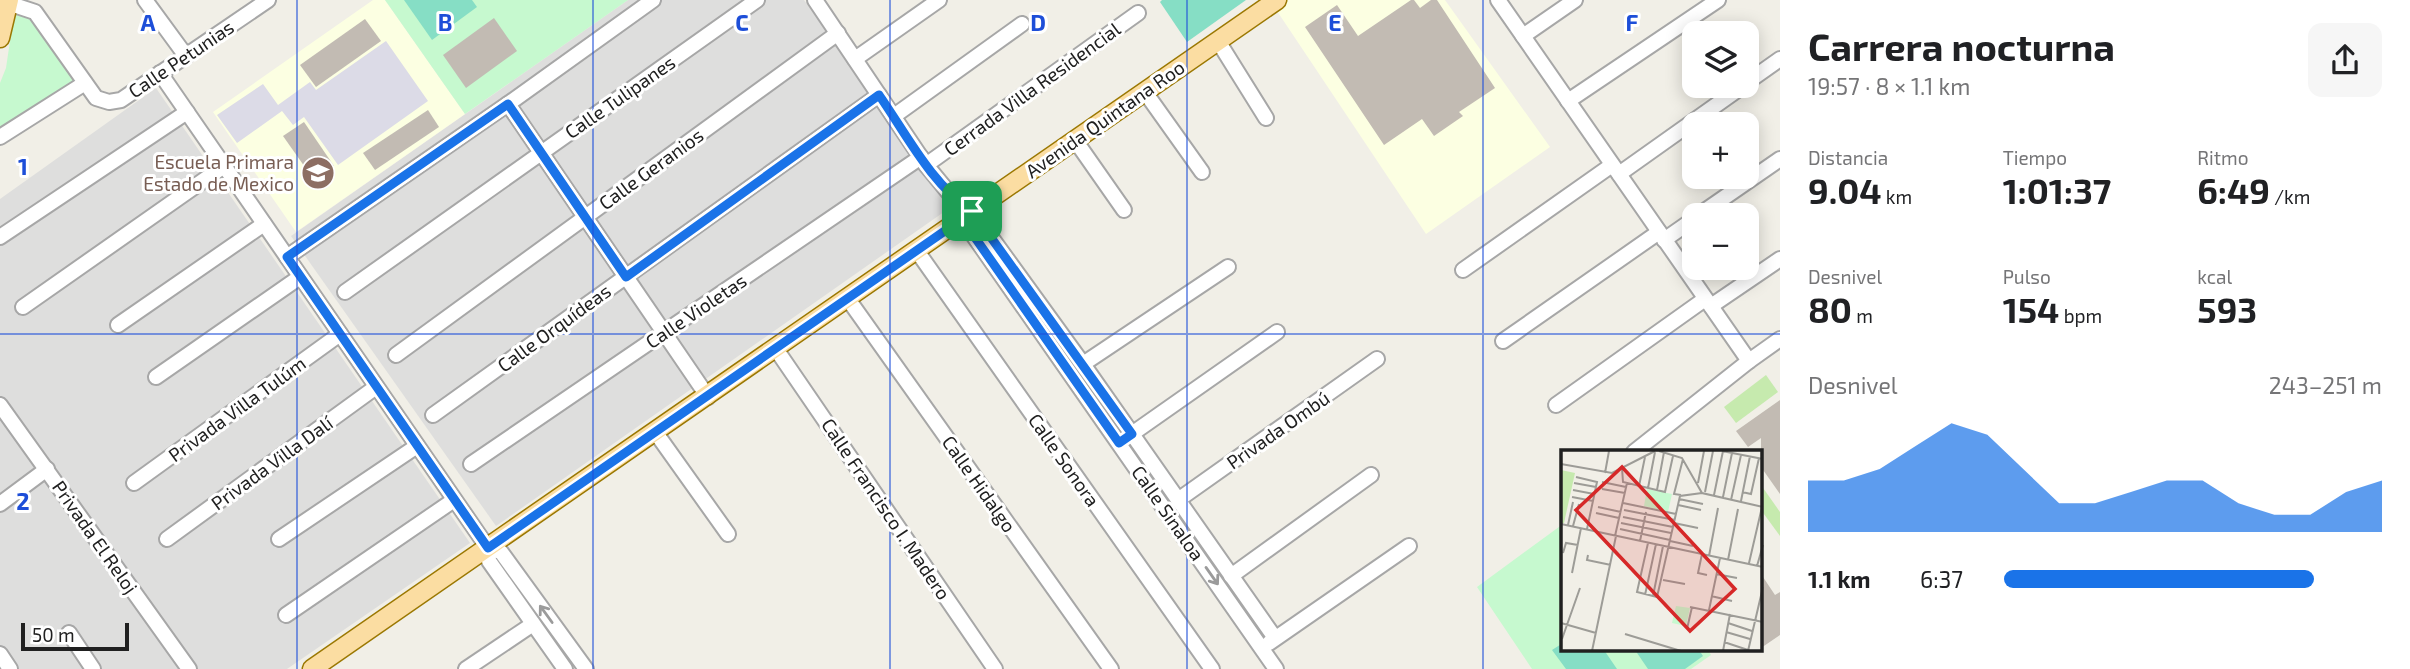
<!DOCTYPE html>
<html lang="es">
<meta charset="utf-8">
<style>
:root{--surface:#fff;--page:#f6f6f6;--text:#202124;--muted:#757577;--accent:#1a73e8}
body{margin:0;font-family:"Exo 2",sans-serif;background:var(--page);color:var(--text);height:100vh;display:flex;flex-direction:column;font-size:26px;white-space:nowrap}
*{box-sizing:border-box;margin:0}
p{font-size:23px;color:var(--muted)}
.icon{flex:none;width:38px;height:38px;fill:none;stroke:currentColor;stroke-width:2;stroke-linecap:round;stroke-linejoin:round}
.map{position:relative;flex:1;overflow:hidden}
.details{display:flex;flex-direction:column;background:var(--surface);width:630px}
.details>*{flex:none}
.buttons{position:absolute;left:1682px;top:21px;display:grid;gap:14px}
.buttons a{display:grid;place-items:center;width:77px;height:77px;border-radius:14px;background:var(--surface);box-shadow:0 4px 18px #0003;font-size:35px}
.scale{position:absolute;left:21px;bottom:18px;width:108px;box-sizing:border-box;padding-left:7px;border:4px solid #202020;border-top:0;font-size:19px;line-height:24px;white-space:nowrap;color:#202020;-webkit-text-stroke:5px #fff;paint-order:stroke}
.pin{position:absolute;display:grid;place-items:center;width:60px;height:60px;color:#fff;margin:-30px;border-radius:14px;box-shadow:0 4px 10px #0006}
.round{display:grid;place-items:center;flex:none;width:74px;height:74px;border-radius:14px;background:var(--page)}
.headline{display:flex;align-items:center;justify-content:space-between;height:119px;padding:0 28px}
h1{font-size:38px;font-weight:700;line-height:52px}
.figures{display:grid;grid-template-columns:repeat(3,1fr);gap:10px;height:119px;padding:7px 28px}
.figures div{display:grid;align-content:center}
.figures b{font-size:35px;font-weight:700}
.figures small{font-size:19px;font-weight:400}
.figures p{font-size:19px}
.chart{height:196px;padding:14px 28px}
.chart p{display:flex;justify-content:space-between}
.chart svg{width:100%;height:126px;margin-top:7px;fill:var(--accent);opacity:.7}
ul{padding:0 28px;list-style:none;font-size:23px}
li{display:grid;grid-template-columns:112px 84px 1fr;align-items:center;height:52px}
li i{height:18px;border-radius:9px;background:var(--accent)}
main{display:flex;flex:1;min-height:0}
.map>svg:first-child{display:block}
.residential{fill:#dededd}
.education{fill:#fcffe2}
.grass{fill:#c6eaae}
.park{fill:#c6f9cf}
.pitch{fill:#86dec5}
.plaza{fill:#dcdbe7}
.building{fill:#c2bbb3}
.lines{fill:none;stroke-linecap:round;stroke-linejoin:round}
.minor-casing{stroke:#a7a7a7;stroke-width:18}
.major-casing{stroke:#9b7802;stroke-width:21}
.minor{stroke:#fff;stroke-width:14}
.major{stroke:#fbdda2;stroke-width:18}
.oneway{stroke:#9b9b9b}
.route-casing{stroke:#fff;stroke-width:14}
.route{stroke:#1a73e8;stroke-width:9}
.grid{fill:none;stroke:#1d4ed8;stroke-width:2;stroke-opacity:0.55}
.labels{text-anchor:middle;stroke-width:6;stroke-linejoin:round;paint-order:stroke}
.street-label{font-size:19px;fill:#202020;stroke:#fff}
.education-label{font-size:19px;fill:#785e54;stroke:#fff;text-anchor:end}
.inset-road{fill:none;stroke:#9d9c97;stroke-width:2}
.view{fill:#d62828;fill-opacity:0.15;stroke:#d62828;stroke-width:3.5}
.inset-edge{fill:none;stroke:#202020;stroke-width:3.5}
.grid-label{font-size:23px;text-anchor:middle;font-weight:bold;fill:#1d4ed8;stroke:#fff;stroke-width:6;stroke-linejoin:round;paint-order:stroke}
</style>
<main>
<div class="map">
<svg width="1780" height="669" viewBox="0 0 1780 669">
<rect width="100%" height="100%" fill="#f1efe7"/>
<g class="residential">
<polygon points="628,0 804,0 951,207 496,526 291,236"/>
<polygon points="156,88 470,543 287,669 0,669 0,199"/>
</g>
<g class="education">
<polygon points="373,0 385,0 465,114 296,232 213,112"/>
<polygon points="1286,0 1445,0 1550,147 1426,234 1275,8"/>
</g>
<g class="grass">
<polygon points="1766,375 1778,392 1736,423 1724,407"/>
<polygon points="1761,485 1780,512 1780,536 1761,510"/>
</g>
<g class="park">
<polygon points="385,0 628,0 465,114"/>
<polygon points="14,14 37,19 77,80 0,130 0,83 6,68"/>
<polygon points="1563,524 1563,650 1708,650 1711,655 1691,669 1532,669 1477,587"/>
</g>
<g class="pitch">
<polygon points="404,0 472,0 477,7 432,40"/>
<polygon points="1162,0 1246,0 1187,42 1160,2"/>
<polygon points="1563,643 1563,650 1604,650 1617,669 1566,669 1552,650"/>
<polygon points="1635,650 1699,650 1703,656 1685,669 1648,669"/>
</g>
<polygon class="plaza" points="386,41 428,101 338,165 304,117 293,125 282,111 237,143 217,115 263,84 278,105 310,82 316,90"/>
<g class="building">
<polygon points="1411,0 1414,0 1420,8 1431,0 1437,0 1495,88 1459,112 1463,116 1434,136 1422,119 1384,145 1305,27 1337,5 1358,36"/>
<polygon points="494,18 517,51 466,88 443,55"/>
<polygon points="365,19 381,41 316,87 300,65"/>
<polygon points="428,110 439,127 375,170 363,153"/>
<polygon points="304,122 334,166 314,180 283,136"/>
<polygon points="1780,400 1780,494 1761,467 1761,438 1748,447 1736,431"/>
<polygon points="1761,574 1775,595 1780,592 1780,635 1761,648"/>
</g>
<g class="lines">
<defs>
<g id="minor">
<polyline points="145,0 186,56"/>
<polyline points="815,0 926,165 954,199 962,219 1276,669"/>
<polyline points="1498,0 1749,361"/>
<polyline points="8,3 35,12 96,98 109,102 121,100 268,0"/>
<polyline points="1523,36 1575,0"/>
<polyline points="1218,41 1266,118"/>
<polyline points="855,59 939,0"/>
<polyline points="160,73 488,548 489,561 565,669"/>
<polyline points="1746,83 1780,59"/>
<polyline points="1145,92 1202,172"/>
<polyline points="1568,101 1718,0"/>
<polyline points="508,104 708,397"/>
<polyline points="894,116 1022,24"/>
<polyline points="0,137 85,83"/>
<polyline points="1075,140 1124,210"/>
<polyline points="926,165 1138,13"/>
<polyline points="1619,174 1743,86"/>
<polyline points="964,206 972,211 1083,364 1275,638"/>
<polyline points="1699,215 1780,159"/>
<polyline points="0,237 187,112"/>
<polyline points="1664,240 1694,219"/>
<polyline points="917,251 1212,669"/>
<polyline points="287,257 508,104 653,0"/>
<polyline points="1463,270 1612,165"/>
<polyline points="345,292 757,0"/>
<polyline points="848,299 1111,669"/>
<polyline points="1711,306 1780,259"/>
<polyline points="23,307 224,166"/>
<polyline points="118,325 264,224"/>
<polyline points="1503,341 1659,232"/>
<polyline points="776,349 995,669"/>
<polyline points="396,355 838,33"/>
<polyline points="1083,364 1228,267"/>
<polyline points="156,377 300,277"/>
<polyline points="0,405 189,669"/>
<polyline points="1556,405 1705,299"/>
<polyline points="433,415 879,95"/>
<polyline points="656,433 728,534"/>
<polyline points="1126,438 1277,332"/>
<polyline points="1634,452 1749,361 1780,339"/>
<polyline points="471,464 921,157"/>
<polyline points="134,483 340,334"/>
<polyline points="1178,500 1377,359"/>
<polyline points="0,504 47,469"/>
<polyline points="167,539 376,387"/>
<polyline points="279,539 417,446"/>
<polyline points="488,548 501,552 586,669"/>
<polyline points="1231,576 1371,475"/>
<polyline points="286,615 454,500"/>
<polyline points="69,633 93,669"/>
<polyline points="1269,643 1409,546"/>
<polyline points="0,654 10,669"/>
<polyline points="466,669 533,624"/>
</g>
<g id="major">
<polyline points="0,38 9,0"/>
<polyline points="312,669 1277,0"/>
</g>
</defs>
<use href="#minor" class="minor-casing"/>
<use href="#major" class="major-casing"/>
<use href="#minor" class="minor"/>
<use href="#major" class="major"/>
</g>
<defs><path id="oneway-shaft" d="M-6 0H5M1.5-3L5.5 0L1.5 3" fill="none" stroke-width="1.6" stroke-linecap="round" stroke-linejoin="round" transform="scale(1.75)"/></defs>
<g class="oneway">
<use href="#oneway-shaft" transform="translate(1212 576) rotate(55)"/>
<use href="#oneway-shaft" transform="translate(546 614) rotate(-126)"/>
</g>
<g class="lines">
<defs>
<path id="route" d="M 879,95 C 907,135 931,184 972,211 L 1132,434 L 1119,443 L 962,219 L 488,548 L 287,257 L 508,104 L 626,277 Z"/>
</defs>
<use href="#route" class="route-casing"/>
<use href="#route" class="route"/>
</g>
<path class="grid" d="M 297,0 L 297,669M 593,0 L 593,669M 890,0 L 890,669M 1187,0 L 1187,669M 1483,0 L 1483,669M 0,334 L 1780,334"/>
<defs>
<symbol id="school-disc" viewBox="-11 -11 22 22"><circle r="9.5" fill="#8d6e63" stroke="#fff"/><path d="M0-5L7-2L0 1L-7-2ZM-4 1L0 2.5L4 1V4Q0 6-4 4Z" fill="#fff"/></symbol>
</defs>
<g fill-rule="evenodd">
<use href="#school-disc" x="299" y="154" width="38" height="38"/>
</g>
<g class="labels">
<g class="street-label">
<text transform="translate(181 59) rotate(-34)" y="7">Calle Petunias</text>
<text transform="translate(1032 89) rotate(-36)" y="7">Cerrada Villa Residencial</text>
<text transform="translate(620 97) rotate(-35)" y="7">Calle Tulipanes</text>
<text transform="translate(1105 119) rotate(-35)" y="7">Avenida Quintana Roo</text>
<text transform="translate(651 169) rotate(-36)" y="7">Calle Geranios</text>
<text transform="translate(696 311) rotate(-34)" y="7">Calle Violetas</text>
<text transform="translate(554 328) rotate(-36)" y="7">Calle Orquídeas</text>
<text transform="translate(237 409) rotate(-36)" y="7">Privada Villa Tulúm</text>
<text transform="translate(1278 430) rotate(-35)" y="7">Privada Ombú</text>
<text transform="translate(1064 460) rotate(55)" y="7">Calle Sonora</text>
<text transform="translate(272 463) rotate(-36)" y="7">Privada Villa Dalí</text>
<text transform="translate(979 484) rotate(55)" y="7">Calle Hidalgo</text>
<text transform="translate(886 509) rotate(56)" y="7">Calle Francisco I. Madero</text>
<text transform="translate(1168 513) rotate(55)" y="7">Calle Sinaloa</text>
<text transform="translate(95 537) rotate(55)" y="7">Privada El Reloj</text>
</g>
<g class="education-label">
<text x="294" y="169">Escuela Primara<tspan x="294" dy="22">Estado de Mexico</tspan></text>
</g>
</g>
<g transform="translate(1561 450)">
<rect width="201" height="201" fill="#f1efe7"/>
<path d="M 0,20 L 14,23 L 3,73 L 0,73 Z" fill="#c6eaae"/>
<path d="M 86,39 L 111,44 L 107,62 L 83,56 ZM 115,156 L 129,158 L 125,176 L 111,173 Z" fill="#c6f9cf"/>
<path class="inset-road" d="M 98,1 L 121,8 L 141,43 L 202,57M 161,1 L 202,9M 0,14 L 51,23 L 94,1M 61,18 L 62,32 L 104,42 L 112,6M 44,23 L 48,1M 15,27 L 36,32 L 26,79M 41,32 L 65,37M 13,33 L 35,37M 137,33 L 143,1M 78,36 L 84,7M 87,38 L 94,2M 41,39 L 64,43M 12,40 L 33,44M 96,40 L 103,2M 144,42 L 152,1M 181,42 L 190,44 L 198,8M 120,45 L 113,44 L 122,9M 153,45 L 162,1M 11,47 L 32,51M 162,47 L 171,3M 118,49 L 142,54M 170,50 L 180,5M 180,51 L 189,6M 62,53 L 115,64M 117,55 L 140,60M 37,57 L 60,62M 63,60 L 114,70M 35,63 L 58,68M 62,67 L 112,77M 60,73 L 110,83M 113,73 L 137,78M 0,74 L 202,117M 7,75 L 12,52M 12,76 L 18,54M 59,79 L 109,90M 54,86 L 66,33M 79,91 L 85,62M 109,91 L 132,96M 87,93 L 76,142 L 96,147 L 119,46 L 141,43M 2,103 L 5,93 L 17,95M 141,104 L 137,123 L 146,125M 27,105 L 26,110 L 50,115M 148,106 L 157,58M 167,110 L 177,59M 188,113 L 201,57M 196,116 L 202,95M 11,123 L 20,78M 155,124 L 176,128M 102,130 L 124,134M 84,145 L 95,94M 92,146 L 102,96M 150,146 L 171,151M 129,157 L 202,172M 148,160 L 159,108M 0,173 L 35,183M 167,173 L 191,181M 126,179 L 131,157M 165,182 L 189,189M 64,184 L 120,201M 1,189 L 19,138M 163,192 L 187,200M 31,201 L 55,86M 162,201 L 169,164M 187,201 L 202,137"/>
<path class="view" d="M 61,17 L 174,139 L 129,181 L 15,60 Z"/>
<rect width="201" height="201" class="inset-edge"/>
</g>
<g class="grid-label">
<text x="148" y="31">A</text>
<text x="445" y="31">B</text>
<text x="742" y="31">C</text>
<text x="1038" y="31">D</text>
<text x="1335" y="31">E</text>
<text x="1632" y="31">F</text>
<text x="23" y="175">1</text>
<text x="23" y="510">2</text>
</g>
</svg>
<div class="buttons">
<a><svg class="icon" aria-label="layers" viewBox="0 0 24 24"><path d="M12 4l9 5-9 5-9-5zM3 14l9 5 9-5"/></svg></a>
<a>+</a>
<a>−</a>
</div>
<div class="scale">50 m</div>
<div class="pin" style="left:972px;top:211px;background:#1e9e55"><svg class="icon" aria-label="arrive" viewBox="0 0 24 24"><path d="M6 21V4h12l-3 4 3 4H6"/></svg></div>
</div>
<section class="details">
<div class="headline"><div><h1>Carrera nocturna</h1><p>19:57 · 8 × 1.1 km</p></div><a class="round"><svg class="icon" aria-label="share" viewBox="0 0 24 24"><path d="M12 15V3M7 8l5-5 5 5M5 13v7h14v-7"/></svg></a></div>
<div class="figures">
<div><p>Distancia</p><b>9.04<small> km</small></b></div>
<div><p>Tiempo</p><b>1:01:37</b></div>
<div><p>Ritmo</p><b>6:49<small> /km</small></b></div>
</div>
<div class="figures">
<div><p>Desnivel</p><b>80<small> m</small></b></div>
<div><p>Pulso</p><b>154<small> bpm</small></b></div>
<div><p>kcal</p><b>593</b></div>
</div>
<div class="chart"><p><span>Desnivel</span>243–251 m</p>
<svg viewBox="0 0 160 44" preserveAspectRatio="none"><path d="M0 44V26L10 26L20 22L30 14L40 6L50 10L60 22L70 34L80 34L90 30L100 26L110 26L120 34L130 38L140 38L150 30L160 26V44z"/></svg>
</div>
<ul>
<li><b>1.1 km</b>6:37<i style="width:82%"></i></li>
</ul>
</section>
</main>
